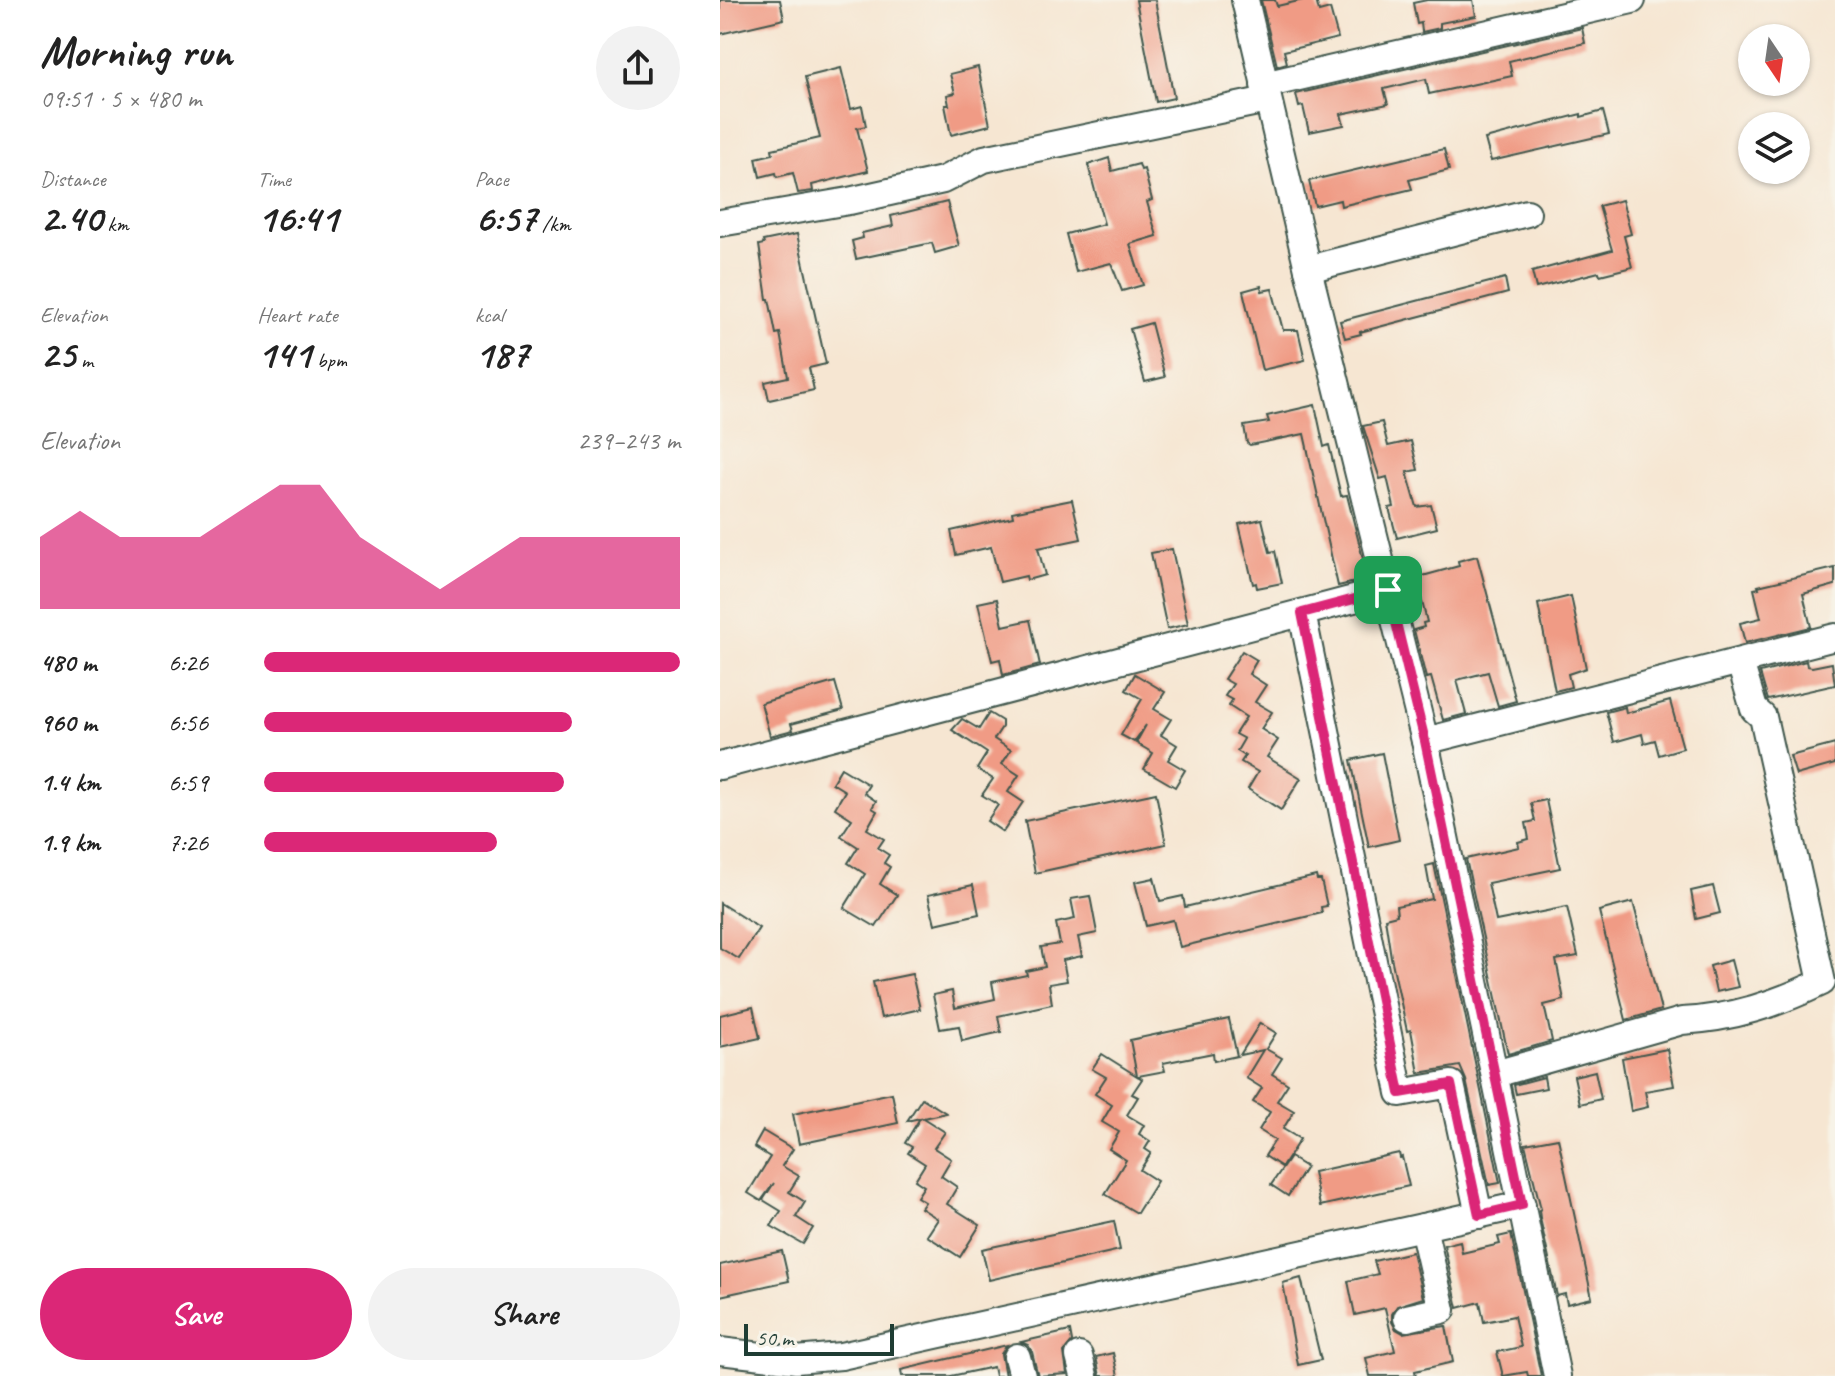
<!DOCTYPE html>
<meta charset="utf-8">
<style>
:root{--surface:#fff;--page:#f2f2f2;--text:#222;--muted:#767676;--accent:#db2777}
body{margin:0;font-family:Caveat,sans-serif;background:var(--page);color:var(--text);height:100vh;display:flex;flex-direction:column;font-size:30px;white-space:nowrap}
*{box-sizing:border-box;margin:0}
p{font-size:26px;color:var(--muted)}
.icon{flex:none;width:44px;height:44px;fill:none;stroke:currentColor;stroke-width:2;stroke-linecap:round;stroke-linejoin:round}
.map{position:relative;flex:1;overflow:hidden}
.panel{display:flex;flex-direction:column;background:var(--surface);width:720px}
.panel>*{flex:none}
.needle{width:52px;rotate:167deg}
.buttons{position:absolute;left:1018px;top:24px;display:grid;gap:16px}
.buttons a{display:grid;place-items:center;width:72px;height:72px;border-radius:50%;background:var(--surface);box-shadow:0 2px 6px #0004;font-size:40px}
.scale{position:absolute;left:24px;bottom:20px;width:150px;box-sizing:border-box;padding-left:8px;border:4px solid #1f3d34;border-top:0;font-size:22px;line-height:28px;white-space:nowrap;color:#1f3d34;-webkit-text-stroke:6px #f7f3e8;paint-order:stroke}
.pin{position:absolute;display:grid;place-items:center;width:68px;height:68px;color:#fff;margin:-34px;border-radius:16px;box-shadow:0 4px 12px #0006}
.round{display:grid;place-items:center;flex:none;width:84px;height:84px;border-radius:42px;background:var(--page)}
.summary{display:flex;align-items:center;justify-content:space-between;height:136px;padding:0 40px}
h1{font-size:44px;font-weight:700;line-height:60px}
.figures{display:grid;grid-template-columns:repeat(3,1fr);gap:12px;height:136px;padding:8px 40px}
.figures div{display:grid;align-content:center}
.figures b{font-size:40px;font-weight:700}
.figures small{font-size:22px;font-weight:400}
.figures p{font-size:22px}
.chart{height:224px;padding:16px 40px}
.chart p{display:flex;justify-content:space-between}
.chart svg{width:100%;height:144px;margin-top:8px;fill:var(--accent);opacity:.7}
.action{display:flex;gap:16px;margin-top:auto;padding:16px 40px}
.action a{flex:1;height:92px;border-radius:48px;background:var(--accent);color:#fff;font-size:32px;font-weight:700;line-height:92px;text-align:center}
.action a+a{background:var(--page);color:var(--text)}
ul{padding:0 40px;list-style:none;font-size:26px}
li{display:grid;grid-template-columns:128px 96px 1fr;align-items:center;height:60px}
li i{height:20px;border-radius:10px;background:var(--accent)}
main{display:flex;flex:1;min-height:0}
.map>svg:first-child{display:block}
.building{fill:#f09b85}
.lines{fill:none;stroke-linecap:round;stroke-linejoin:round}
.minor-casing{stroke:#3f564c;stroke-width:30}
.minor{stroke:#fff;stroke-width:26}
.route-casing{stroke:#fff;stroke-width:16}
.route{stroke:#db2777;stroke-width:10}
</style>
<main>
<section class="panel">
<div class="summary"><div><h1>Morning run</h1><p>09:51 · 5 × 480 m</p></div><a class="round"><svg class="icon" aria-label="share" viewBox="0 0 24 24"><path d="M12 15V3M7 8l5-5 5 5M5 13v7h14v-7"/></svg></a></div>
<div class="figures">
<div><p>Distance</p><b>2.40<small> km</small></b></div>
<div><p>Time</p><b>16:41</b></div>
<div><p>Pace</p><b>6:57<small> /km</small></b></div>
</div>
<div class="figures">
<div><p>Elevation</p><b>25<small> m</small></b></div>
<div><p>Heart rate</p><b>141<small> bpm</small></b></div>
<div><p>kcal</p><b>187</b></div>
</div>
<div class="chart"><p><span>Elevation</span>239–243 m</p>
<svg viewBox="0 0 160 44" preserveAspectRatio="none"><path d="M0 44V22L10 14L20 22L30 22L40 22L50 14L60 6L70 6L80 22L90 30L100 38L110 30L120 22L130 22L140 22L150 22L160 22V44z"/></svg>
</div>
<ul>
<li><b>480 m</b>6:26<i style="width:100%"></i></li>
<li><b>960 m</b>6:56<i style="width:74%"></i></li>
<li><b>1.4 km</b>6:59<i style="width:72%"></i></li>
<li><b>1.9 km</b>7:26<i style="width:56%"></i></li>
</ul>
<div class="action"><a>Save</a><a>Share</a></div>
</section>
<div class="map">
<svg width="1115" height="1376" viewBox="0 0 1115 1376">
<rect width="100%" height="100%" fill="#f7f3e8"/>
<filter id="ink" filterUnits="userSpaceOnUse"><feTurbulence type="fractalNoise" baseFrequency=".0125" numOctaves="2"/><feDisplacementMap in="SourceGraphic" scale="16" xChannelSelector="R" yChannelSelector="G"/><feConvolveMatrix kernelMatrix="1 2 1 2 8 2 1 2 1" color-interpolation-filters="sRGB"/></filter>
<filter id="wash" filterUnits="userSpaceOnUse"><feTurbulence type="fractalNoise" baseFrequency=".006" numOctaves="4" result="noise"/><feDisplacementMap in="SourceGraphic" scale="32" xChannelSelector="R" yChannelSelector="G"/><feGaussianBlur stdDeviation="1.8" result="paint"/><feColorMatrix in="noise" values="0 0 0 0 0 0 0 0 0 0 0 0 0 0 0 0 0 1.4 0 .05"/><feComposite in="paint" operator="in"/></filter>
<g filter="url(#wash)">
<rect width="100%" height="100%" fill="#f6e6d2"/>
<g id="blocks">
<g class="building">
<polygon points="0,0 60,0 64,19 0,34"/>
<polygon points="416,0 435,0 454,98 436,102"/>
<polygon points="541,0 555,0 557,6 583,0 596,0 599,12 610,9 618,38 564,51 567,63 557,66"/>
<polygon points="707,0 753,0 756,16 720,23 720,28 702,32 701,23 697,24 693,3"/>
<polygon points="862,28 865,43 789,61 792,76 709,94 706,79 664,89 668,104 621,114 624,125 589,132 583,106 579,107 576,94"/>
<polygon points="258,67 270,125 231,135 225,105 229,105 227,95 235,93 230,74"/>
<polygon points="121,68 131,109 142,106 146,126 137,128 148,171 92,185 93,191 78,193 73,173 57,177 56,173 40,177 36,158 53,154 52,149 100,138 85,77"/>
<polygon points="883,111 889,134 771,161 765,139 861,114 861,117"/>
<polygon points="724,149 729,170 689,180 692,189 621,206 620,200 595,206 589,181"/>
<polygon points="389,158 392,171 419,164 421,170 424,169 432,200 427,202 437,236 410,244 423,285 402,291 391,263 356,272 346,234 384,224 368,165"/>
<polygon points="902,200 911,234 904,236 912,267 880,275 879,272 816,288 812,272 892,250 879,206"/>
<polygon points="227,202 239,246 215,253 212,243 136,259 132,241 143,238 142,233 173,226 171,216"/>
<polygon points="77,234 106,364 89,368 94,390 49,400 45,382 68,377 60,333 56,334 49,299 47,299 39,245 44,244 43,241"/>
<polygon points="785,278 788,293 640,332 641,334 625,338 620,321"/>
<polygon points="541,286 542,291 552,289 563,330 578,330 585,360 542,370 523,291"/>
<polygon points="431,323 445,377 425,382 410,329"/>
<polygon points="595,405 604,447 609,445 621,496 627,495 648,579 618,586 584,434 530,445 527,443 524,426 549,422 547,416"/>
<polygon points="662,422 668,446 691,441 698,470 687,472 697,507 711,505 717,528 677,538 669,508 674,507 667,477 660,479 643,426"/>
<polygon points="352,500 361,539 318,548 325,575 307,580 306,576 280,582 271,547 236,555 231,531 293,517 292,512"/>
<polygon points="542,519 550,552 555,551 562,583 537,588 536,583 533,584 519,524"/>
<polygon points="452,549 468,624 447,629 431,553"/>
<polygon points="757,556 796,701 778,706 768,672 737,680 746,714 723,720 711,677 706,678 694,630 704,627 703,623 707,622 697,581 700,581 699,577 739,566 738,561"/>
<polygon points="1115,568 1115,585 1083,594 1091,627 1025,643 1020,623 1041,618 1034,589 1039,588 1038,586"/>
<polygon points="851,596 866,668 848,674 851,687 835,691 818,604"/>
<polygon points="277,599 283,626 310,620 320,665 283,675 280,659 272,661 258,603"/>
<polygon points="522,651 537,660 529,674 546,685 535,702 552,712 541,729 558,740 547,757 581,778 561,810 528,789 538,772 521,762 525,756 517,751 524,739 515,734 526,717 509,706 512,700 505,696 513,684 504,679"/>
<polygon points="1086,661 1087,666 1092,667 1112,663 1115,685 1048,700 1040,673"/>
<polygon points="415,674 445,692 434,709 451,719 441,735 457,745 448,760 465,770 455,787 424,769 433,753 416,743 426,725 414,742 401,735 422,699 406,690"/>
<polygon points="115,682 123,710 71,724 73,730 50,736 41,703"/>
<polygon points="950,701 963,748 939,755 935,740 924,743 922,734 894,742 886,712 905,707 906,713"/>
<polygon points="269,713 282,721 282,727 274,739 291,750 282,764 299,775 288,792 303,802 283,832 267,821 278,805 262,795 273,779 257,769 267,753 232,730 242,719 259,729"/>
<polygon points="1115,744 1115,764 1076,775 1070,756"/>
<polygon points="662,753 679,840 649,847 631,760"/>
<polygon points="121,768 149,785 144,793 156,801 152,808 157,811 147,829 164,839 158,848 169,855 164,863 170,867 160,884 177,895 156,927 124,908 145,874 128,863 138,847 121,836 132,819 115,808 125,791 112,783"/>
<polygon points="436,793 446,844 315,873 305,821"/>
<polygon points="826,800 840,868 768,883 776,921 847,907 858,956 836,960 844,1000 824,1005 832,1041 788,1054 746,859 799,847 798,842 809,839 806,823 815,821 811,803"/>
<polygon points="714,864 780,1183 769,1185 746,1080 740,1066 699,1073 691,1030 687,1031 671,957 665,918 677,915 676,906 712,899 706,866"/>
<polygon points="596,876 597,880 601,880 607,906 601,907 602,913 460,947 453,920 426,926 415,882 434,878 440,901 463,896 465,907"/>
<polygon points="253,885 259,914 215,924 208,895"/>
<polygon points="993,886 1000,913 976,919 971,891"/>
<polygon points="370,896 377,933 358,937 362,956 343,960 347,981 329,984 332,1004 278,1016 281,1032 242,1041 239,1026 220,1029 213,995 232,991 235,1008 275,999 272,982 307,975 306,971 325,967 321,947 340,944 336,923 355,919 351,899"/>
<polygon points="913,902 941,1010 906,1020 879,911"/>
<polygon points="0,903 39,928 19,959 0,948"/>
<polygon points="1011,960 1018,987 996,992 990,966"/>
<polygon points="192,974 200,1009 161,1018 153,982"/>
<polygon points="33,1007 40,1038 0,1047 0,1015"/>
<polygon points="509,1019 517,1056 494,1061 493,1053 443,1063 445,1071 418,1076 422,1079 412,1094 418,1097 407,1115 424,1125 419,1134 430,1141 425,1149 431,1153 420,1170 437,1181 417,1213 385,1194 406,1160 389,1149 399,1132 382,1122 392,1105 375,1094 386,1077 372,1069 382,1054 417,1076 410,1040"/>
<polygon points="540,1023 556,1033 546,1049 562,1058 552,1074 568,1084 557,1101 574,1111 563,1129 580,1139 562,1167 545,1156 555,1140 539,1130 550,1112 533,1102 542,1088 526,1078 543,1050 520,1055"/>
<polygon points="947,1049 954,1086 925,1091 928,1107 911,1111 902,1058"/>
<polygon points="875,1071 881,1099 860,1104 854,1076"/>
<polygon points="824,1077 826,1088 796,1094 794,1085"/>
<polygon points="172,1093 178,1123 79,1144 73,1114"/>
<polygon points="202,1098 226,1113 203,1118 225,1132 214,1148 231,1159 221,1176 237,1187 227,1204 260,1225 240,1257 207,1236 218,1219 201,1208 205,1202 197,1197 204,1186 195,1180 205,1164 188,1153 192,1147 185,1143 200,1118 187,1121"/>
<polygon points="43,1131 73,1149 62,1166 79,1176 69,1192 85,1202 76,1217 93,1228 83,1244 51,1226 61,1211 43,1200 54,1183 41,1201 28,1193 50,1157 34,1147"/>
<polygon points="838,1138 872,1298 847,1304 845,1294 837,1296 820,1218 819,1210 821,1209 805,1144"/>
<polygon points="679,1153 680,1158 682,1157 689,1186 600,1206 593,1172"/>
<polygon points="570,1157 586,1167 568,1196 551,1185"/>
<polygon points="394,1221 400,1250 269,1280 262,1249"/>
<polygon points="791,1234 821,1376 808,1376 807,1372 783,1376 777,1352 801,1347 794,1316 764,1322 760,1302 738,1308 724,1245 740,1241 742,1253 780,1244 778,1237"/>
<polygon points="62,1251 69,1281 0,1296 0,1265"/>
<polygon points="692,1252 703,1298 677,1306 672,1314 672,1322 676,1329 683,1333 726,1326 733,1362 695,1371 696,1376 650,1376 646,1358 675,1351 665,1308 635,1315 628,1281 658,1274 654,1261"/>
<polygon points="581,1278 601,1360 578,1365 563,1283"/>
<polygon points="350,1331 352,1342 344,1352 347,1374 318,1376 312,1352 308,1345 301,1342"/>
<polygon points="287,1345 281,1354 285,1376 275,1376 273,1367 231,1376 182,1376 181,1370"/>
<polygon points="393,1353 398,1376 380,1376 376,1357"/>
</g>
</g>
</g>
<g filter="url(#ink)">
<use href="#blocks" fill-opacity="0" stroke="#3f564c" stroke-width="2"/>
<g class="lines">
<defs>
<g id="minor">
<polyline points="525,0 588,269 705,741 837,1376"/>
<polyline points="544,85 912,0"/>
<polyline points="0,223 129,201 223,180 264,159 547,100"/>
<polyline points="588,269 807,213"/>
<polyline points="582,613 680,1093 731,1084 759,1215"/>
<polyline points="705,741 1115,637"/>
<polyline points="0,766 668,590"/>
<path d="M 775,1074 L 962,1021 C 1014,1018 1056,1004 1102,982 L 1043,717 L 1034,709 L 1020,662"/>
<polyline points="687,1318 722,1310 703,1227"/>
<polyline points="0,1351 76,1360 121,1356 802,1205"/>
<polyline points="359,1356 364,1376"/>
<polyline points="297,1357 302,1376"/>
</g>
</defs>
<use href="#minor" class="minor-casing"/>
<use href="#minor" class="minor"/>
</g>
</g>
<g class="lines" filter="url(#ink)">
<defs>
<polygon id="route" points="668,590 705,741 802,1205 759,1215 731,1084 680,1093 582,613"/>
</defs>
<use href="#route" class="route-casing"/>
<use href="#route" class="route"/>
</g>
</svg>
<div class="buttons">
<a><svg class="needle" viewBox="-14 -14 28 28"><path d="M0-13l5 13h-10z" fill="#e53935"/><path d="M0 13l5-13h-10z" fill="#767676"/></svg></a>
<a><svg class="icon" aria-label="layers" viewBox="0 0 24 24"><path d="M12 4l9 5-9 5-9-5zM3 14l9 5 9-5"/></svg></a>
</div>
<div class="scale">50 m</div>
<div class="pin" style="left:668px;top:590px;background:#1e9e55"><svg class="icon" aria-label="arrive" viewBox="0 0 24 24"><path d="M6 21V4h12l-3 4 3 4H6"/></svg></div>
</div>
</main>
